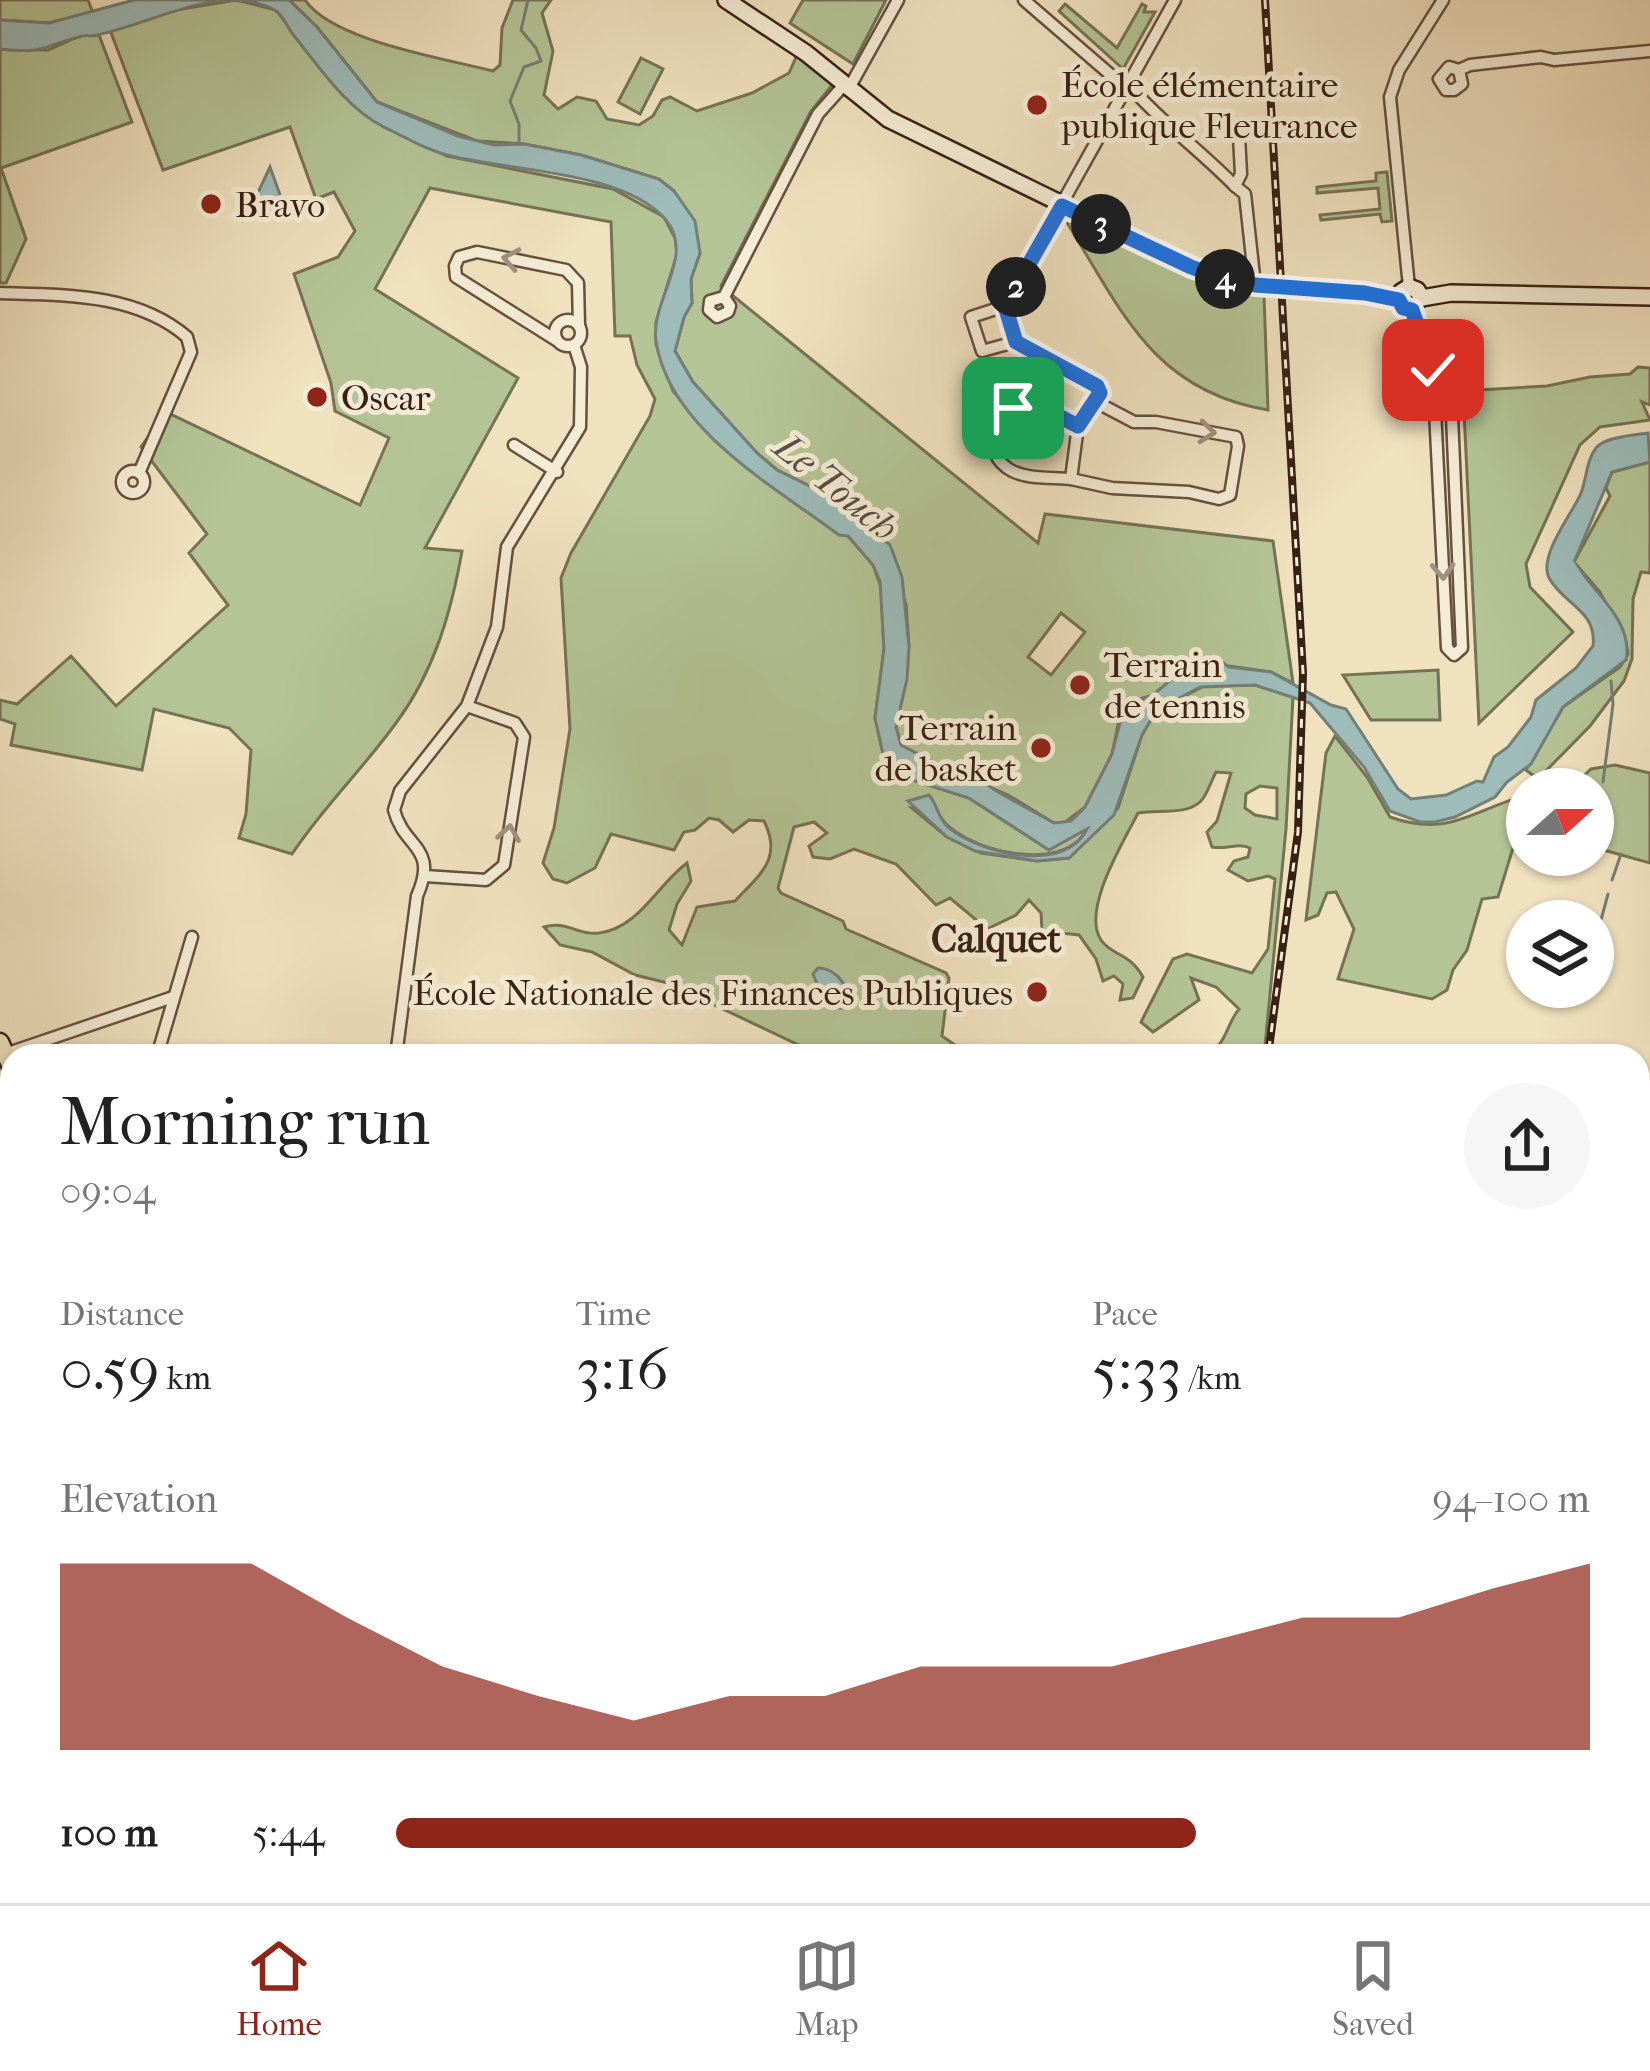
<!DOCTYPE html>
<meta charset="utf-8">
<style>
:root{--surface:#fff;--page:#f6f6f6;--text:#222;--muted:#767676;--line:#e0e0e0;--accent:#8f2418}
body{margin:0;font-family:"IM FELL French Canon",serif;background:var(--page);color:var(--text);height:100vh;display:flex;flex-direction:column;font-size:45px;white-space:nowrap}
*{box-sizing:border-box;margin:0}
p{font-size:39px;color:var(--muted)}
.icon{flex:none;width:66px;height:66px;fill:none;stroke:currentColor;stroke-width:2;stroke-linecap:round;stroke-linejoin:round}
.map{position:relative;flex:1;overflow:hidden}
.drawer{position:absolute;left:0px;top:1044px;width:1650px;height:861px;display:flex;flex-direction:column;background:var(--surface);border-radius:36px 36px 0 0;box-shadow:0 3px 9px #0004}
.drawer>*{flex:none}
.needle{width:78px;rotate:69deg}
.tools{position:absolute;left:1506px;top:768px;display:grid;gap:24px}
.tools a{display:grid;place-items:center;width:108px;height:108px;border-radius:50%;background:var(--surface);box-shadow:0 3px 9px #0004;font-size:60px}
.pin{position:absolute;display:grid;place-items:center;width:102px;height:102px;color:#fff;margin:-51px;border-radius:24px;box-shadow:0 6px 18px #0006}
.km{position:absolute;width:60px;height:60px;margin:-30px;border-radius:50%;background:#222;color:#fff;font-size:33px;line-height:60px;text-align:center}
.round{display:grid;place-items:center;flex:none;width:126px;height:126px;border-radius:63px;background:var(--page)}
.overview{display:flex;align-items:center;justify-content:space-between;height:204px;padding:0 60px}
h1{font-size:66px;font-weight:600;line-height:90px}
.figures{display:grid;grid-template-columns:repeat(3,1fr);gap:18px;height:204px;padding:12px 60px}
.figures div{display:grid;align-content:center}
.figures b{font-size:60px;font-weight:600}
.figures small{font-size:33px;font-weight:400}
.figures p{font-size:33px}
.chart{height:336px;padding:24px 60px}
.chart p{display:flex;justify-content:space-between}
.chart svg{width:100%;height:216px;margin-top:12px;fill:var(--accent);opacity:.7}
ul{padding:0 60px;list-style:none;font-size:39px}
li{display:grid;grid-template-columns:192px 144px 1fr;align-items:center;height:90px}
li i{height:30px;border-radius:15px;background:var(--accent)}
.menu{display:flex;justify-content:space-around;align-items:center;height:168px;border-top:3px solid var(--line);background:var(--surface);font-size:33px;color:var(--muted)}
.menu a{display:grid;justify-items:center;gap:6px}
.menu .selected{color:var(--accent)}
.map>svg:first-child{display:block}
.green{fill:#b4c496;stroke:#767254;stroke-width:3;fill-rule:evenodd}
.water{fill:#9dbcba;stroke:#757e77;stroke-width:3}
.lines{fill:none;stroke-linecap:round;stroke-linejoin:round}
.stream{stroke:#757e77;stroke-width:3}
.river{stroke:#9dbcba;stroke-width:16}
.street-casing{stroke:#66503e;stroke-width:15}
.secondary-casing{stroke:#382013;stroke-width:20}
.primary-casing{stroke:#382013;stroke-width:21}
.street{stroke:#f5ecd5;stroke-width:10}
.secondary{stroke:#f5ecd5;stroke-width:15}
.primary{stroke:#f0e1bf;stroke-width:16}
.rail-casing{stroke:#382013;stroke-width:8}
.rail{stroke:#f5ecd5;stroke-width:3;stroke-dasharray:9;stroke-linecap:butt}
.oneway{stroke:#a0907e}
.route-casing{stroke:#fff;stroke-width:24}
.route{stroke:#1a73e8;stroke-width:15}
.poi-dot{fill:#8f2418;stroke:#f5ecd5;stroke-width:4.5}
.labels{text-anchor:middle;stroke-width:10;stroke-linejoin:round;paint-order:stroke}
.poi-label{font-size:36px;fill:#382013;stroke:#f5ecd5;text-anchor:start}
.water-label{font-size:39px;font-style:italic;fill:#564f45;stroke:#f5ecd5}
.neighbourhood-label{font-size:39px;font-weight:bold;fill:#382013;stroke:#f5ecd5}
</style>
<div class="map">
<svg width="1650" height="1903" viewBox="0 0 1650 1903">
<rect width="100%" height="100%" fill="#f0e1bf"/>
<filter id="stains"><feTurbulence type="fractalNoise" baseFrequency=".00167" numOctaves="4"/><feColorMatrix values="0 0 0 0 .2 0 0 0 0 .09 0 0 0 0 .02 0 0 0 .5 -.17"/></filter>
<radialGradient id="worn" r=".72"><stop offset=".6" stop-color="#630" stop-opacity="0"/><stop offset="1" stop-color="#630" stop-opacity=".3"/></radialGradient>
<g class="green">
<polygon points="0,0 88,0 93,13 48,23 0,20"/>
<path d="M 236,0 L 276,10 L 340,90 L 364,114 L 384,127 L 447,156 L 613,189 L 664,217 L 675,238 L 677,254 L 656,322 L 656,344 L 673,391 L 715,441 L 838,534 L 848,536 L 873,565 L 881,587 L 884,649 L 875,718 L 884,758 L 900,776 L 969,798 L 1049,850 L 1087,828 C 1067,876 957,852 937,812 L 912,808 L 947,837 L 981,853 L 1037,861 L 1069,858 L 1118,808 L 1142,735 L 1156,711 L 1204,686 L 1255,685 L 1293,697 L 1286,829 L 1264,1056 L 1203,1056 C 1227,1047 1225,1026 1239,1009 L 1216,987 L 1191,978 L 1199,1000 L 1153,1032 L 1141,1022 L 1173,959 L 1187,954 L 1252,973 L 1268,949 L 1275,879 L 1268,876 L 1248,881 L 1228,870 L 1234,861 L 1248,857 L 1250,848 C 1238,842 1226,850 1212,847 L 1207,832 L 1217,821 L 1231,773 L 1216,772 C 1211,781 1207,795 1201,801 C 1186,816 1158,809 1138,813 C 1124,841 1081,910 1101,940 C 1112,956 1129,952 1143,977 L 1133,998 L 1120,1000 L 1123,984 L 1114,976 L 1103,981 L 1096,959 L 1079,935 L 1042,931 L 1041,913 L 1029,900 L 1016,915 L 987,929 L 950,898 L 936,905 L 896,864 L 854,849 L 830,859 L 813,857 L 809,846 L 827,833 L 814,822 L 794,827 L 778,888 L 781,893 L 843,921 L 846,929 L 946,973 L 949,978 L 942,1036 L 971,1056 L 822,1056 L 668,983 L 635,975 L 592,952 L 560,945 L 544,927 C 566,920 579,936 599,933 C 639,928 657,885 687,863 L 691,881 L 677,904 L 669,930 L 682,945 L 697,907 L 735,901 C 760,874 783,859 764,821 L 749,820 L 733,832 L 719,820 L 709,818 L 695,830 L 684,832 L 674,850 L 611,834 L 595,868 L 567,883 L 553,879 L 543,863 L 554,828 L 570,729 L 561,578 L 571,553 L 650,416 L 655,399 L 637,365 L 630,336 L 615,336 L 611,222 L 430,188 L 375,289 L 518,378 L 425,548 L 462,551 C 451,613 434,672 396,723 C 363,769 323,807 292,854 L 239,838 L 246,814 L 251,750 L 229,728 L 154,709 L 142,770 L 11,745 L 15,724 L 0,719 L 0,700 L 17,704 L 71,656 L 116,706 L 228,605 L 189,553 L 207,534 L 141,447 L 166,412 L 360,505 L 389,438 L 335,411 L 331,383 L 294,274 L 338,257 L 355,231 L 334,192 L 316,199 L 290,127 L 163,170 L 110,30 L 176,10 ZM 1260,786 L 1277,788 L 1277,819 L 1255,815 L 1245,808 L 1246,794 Z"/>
<path d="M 289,0 L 305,0 C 333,41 443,58 493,71 L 500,65 L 502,28 L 513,0 L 551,0 L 542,13 L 553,51 L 544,95 L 558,109 L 577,97 L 596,101 L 607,119 L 639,125 L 653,116 L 662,100 L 670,97 L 697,111 L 752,93 L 789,73 L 798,53 L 833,84 L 811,111 L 721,286 L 1038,543 L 1045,514 L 1273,541 L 1293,683 L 1271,672 L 1207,663 L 1188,667 L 1153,695 L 1130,702 L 1120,715 L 1112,754 L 1085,807 L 1064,823 L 1054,823 L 1008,795 L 909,752 L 901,745 L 896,727 L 909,646 L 906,604 L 881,536 L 838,500 L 777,470 L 757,453 L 693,382 L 675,351 L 684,317 L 692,303 L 691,279 L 700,253 L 674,191 L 659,179 L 581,155 L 524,144 L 477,141 L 377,102 L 317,27 ZM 1061,613 L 1085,632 L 1051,675 L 1028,657 Z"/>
<polygon points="803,0 886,0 853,64 790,23"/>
<polygon points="1065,4 1117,48 1142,4 1146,6 1144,12 1155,12 1123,69 1059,11"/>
<polygon points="82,35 99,35 132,122 1,168 26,239 6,283 0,283 0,49 48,50"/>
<polygon points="641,58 663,69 640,114 618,102"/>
<polygon points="1387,172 1392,221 1382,222 1380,214 1321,220 1320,215 1380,209 1378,188 1317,193 1317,187 1376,181 1376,173"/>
<path d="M 1066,221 L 1083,225 C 1144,253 1198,283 1264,295 L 1268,410 C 1153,391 1122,311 1066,221 Z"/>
<polygon points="1638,367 1650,368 1650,405 1642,402 1650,420 1600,427 1580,445 1526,564 1530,587 1573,632 1479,723 1463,391 1547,386 1590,377 1630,374"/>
<polygon points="1650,462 1650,573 1641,572 1633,599 1632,659 1624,681 1590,726 1538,779 1526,770 1563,707 1620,667 1628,654 1626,641 1600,592 1574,562 1610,496 1606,488 1612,472"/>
<polygon points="1438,670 1440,720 1371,720 1343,675"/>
<path d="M 1335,736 L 1367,777 L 1390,817 C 1449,838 1472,810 1527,795 L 1527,850 L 1513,848 L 1498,897 L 1482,899 L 1467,950 L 1453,970 L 1447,990 L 1432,999 L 1338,979 L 1354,929 L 1336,892 L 1327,893 L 1318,915 L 1306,920 L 1326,753 Z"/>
<polygon points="1615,765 1650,773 1650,863 1593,847 1593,789 1570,789 1591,769"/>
<polygon points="264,1893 326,1893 318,1903 255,1903"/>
</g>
<g class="water">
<path d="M 134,0 L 289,0 L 317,27 L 377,102 L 458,136 L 494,145 L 524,144 L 581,155 L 659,179 L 674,191 L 695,221 L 700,253 L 691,279 L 692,303 L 684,317 L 675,351 L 693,382 L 757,453 L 777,470 L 838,500 L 890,545 L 902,577 L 909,646 L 907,679 L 896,727 L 901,745 L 949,770 L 968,770 C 992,792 1025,806 1054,823 L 1071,821 L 1085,807 L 1112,754 L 1124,707 L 1153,695 L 1185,668 L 1222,662 L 1229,667 L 1271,672 L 1331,705 L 1346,709 L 1398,789 L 1411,799 L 1446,795 L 1477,781 L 1483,782 L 1494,757 L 1508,747 L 1531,717 L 1536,700 L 1576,668 L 1593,646 C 1597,610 1564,605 1549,578 C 1538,555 1573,513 1581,493 C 1587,478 1586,461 1596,448 C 1604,437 1635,435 1648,433 L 1650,462 L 1612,472 L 1574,562 C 1592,591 1634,621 1626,660 L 1563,707 L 1531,764 L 1507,782 L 1495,797 L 1455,817 L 1435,822 L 1420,822 L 1390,811 L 1364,767 L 1310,703 L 1255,685 L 1200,687 L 1156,711 L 1142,735 L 1114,815 L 1069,858 L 1037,861 L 975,851 L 947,837 L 908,801 L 929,795 C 938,805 937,817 948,827 C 979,853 1064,875 1087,829 L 1049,850 L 969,798 L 900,776 L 884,758 L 875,718 L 884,649 L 880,581 L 873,565 L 848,536 L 839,535 C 774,486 669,429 656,341 C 650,301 696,256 666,220 C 624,171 511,171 451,156 C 428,151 405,137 384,127 C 348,110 319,67 295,37 C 287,28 284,15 273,9 C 263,4 249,1 238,0 C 188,0 144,25 97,35 C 85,38 91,33 79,37 C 40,47 45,54 0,49 L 0,20 L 49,23 Z"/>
<polygon points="270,167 284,206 245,220"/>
<path d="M 818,968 C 837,968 854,991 846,1008 L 837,1008 L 827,990 L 817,984 L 813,974 Z"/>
</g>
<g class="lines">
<g class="stream">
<polyline points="519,144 519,124 510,101 524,67 541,61 536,48 521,30 528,0"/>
<polyline points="1603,782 1613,704 1611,681"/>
<polyline points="1612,880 1621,854"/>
<polyline points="1601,920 1608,894"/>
</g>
<polyline class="river" points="1563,560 1597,613"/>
<defs>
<g id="street">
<polyline points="1024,0 1119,82"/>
<polyline points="1459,70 1462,84 1454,90 1446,90 1439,79 1449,67 1459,70 1470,65 1541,57 1554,60 1650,51"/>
<polyline points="848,90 898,0"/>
<path d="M 1136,93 C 1167,127 1203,153 1235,186"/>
<polyline points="1239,136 1241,174 1235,186 1245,194 1255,285"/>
<polyline points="1409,287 1390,97 1399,70 1443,0"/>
<path d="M 0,293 C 63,295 136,293 187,337 L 191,352 L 139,473"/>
<polyline points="724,297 730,306 728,312 717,317 709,310 710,301 724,297 818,114 843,86"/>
<polyline points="1005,306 1015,342 982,351 971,317 1005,306 1175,0"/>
<polyline points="1412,310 1452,416 1462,648 1454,655 1447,648 1433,371"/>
<circle cx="568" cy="333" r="13"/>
<polyline points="556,340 456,277 455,266 459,257 477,252 566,270 578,283 579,326"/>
<polyline points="1015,342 1100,390 1096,402 1078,426 1071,479 1112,488 1189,492 1219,499 1230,495 1238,446 1236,437 1156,422 1134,422 1096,402"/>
<polyline points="514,445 557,472"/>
<circle cx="133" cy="482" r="11"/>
<path d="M 1071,479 C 1051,477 1022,480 1006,467 C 980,447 994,406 1026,405 C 1044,404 1062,420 1078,426"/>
<polyline points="425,876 486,880 504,865 524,737 515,723 467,706"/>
<polyline points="5,1054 173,997"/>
<polyline points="157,1056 192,937"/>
<path d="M 396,1056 L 417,896 C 439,846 404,849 394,810 L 400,791 L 467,706 L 497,627 L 507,547 L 580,427 L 581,367 L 574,345"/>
<polyline points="979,1056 979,1053"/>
<polyline points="0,1247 12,1248"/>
<polyline points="0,1336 12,1307"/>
<polyline points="0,1438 12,1443"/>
<polyline points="1638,1465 1650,1464"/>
<polyline points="0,1591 12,1592"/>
<polyline points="0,1645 12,1626"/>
<polyline points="0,1764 12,1738"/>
<polyline points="1638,1773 1650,1773"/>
<polyline points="0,1864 12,1850"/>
<polyline points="1060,1893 1063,1903"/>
<polyline points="1390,1893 1393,1903"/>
<polyline points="1613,1893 1613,1903"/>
<polyline points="75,1903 83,1893"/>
<polyline points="604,1903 628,1893"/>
</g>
<g id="secondary">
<polyline points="726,0 806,53 888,119 1191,267 1255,285 1365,293 1399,300"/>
<polyline points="1422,298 1451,293 1650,297"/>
<polyline points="1399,300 1401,292 1409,287 1417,290 1422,298"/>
</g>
<g id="primary">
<polyline points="0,1042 12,1069"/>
<polyline points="502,1893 509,1903"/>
</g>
</defs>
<use href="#street" class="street-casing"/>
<use href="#secondary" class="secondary-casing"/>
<use href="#primary" class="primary-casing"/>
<use href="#street" class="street"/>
<use href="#secondary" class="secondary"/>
<use href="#primary" class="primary"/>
<defs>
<g id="rail">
<polyline points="1265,0 1303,673 1298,832 1268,1056"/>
<polyline points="1401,1893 1405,1903"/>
</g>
</defs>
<use href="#rail" class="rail-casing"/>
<use href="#rail" class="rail"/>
</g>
<defs><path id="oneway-chevron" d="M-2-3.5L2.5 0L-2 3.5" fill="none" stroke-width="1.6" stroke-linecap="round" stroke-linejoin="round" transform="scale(3)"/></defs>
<g class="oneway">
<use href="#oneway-chevron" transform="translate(511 259) rotate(-169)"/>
<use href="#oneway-chevron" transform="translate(1207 432) rotate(6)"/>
<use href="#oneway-chevron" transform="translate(1443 571) rotate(87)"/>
<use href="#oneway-chevron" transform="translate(509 833) rotate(-81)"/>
</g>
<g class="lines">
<defs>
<polyline id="route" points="1013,408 1039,406 1078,426 1100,393 1097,386 1016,342 1005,306 1062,206 1191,267 1228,280 1255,285 1365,293 1399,300 1403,308 1412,310 1433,370"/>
</defs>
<use href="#route" class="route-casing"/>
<use href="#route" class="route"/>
</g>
<g class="poi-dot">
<circle cx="1037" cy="105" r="12"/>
<circle cx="211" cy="204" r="12"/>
<circle cx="317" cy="397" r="12"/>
<circle cx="1080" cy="685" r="12"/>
<circle cx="1041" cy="748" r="12"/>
<circle cx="1037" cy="992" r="12"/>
</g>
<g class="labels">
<g class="poi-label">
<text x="1061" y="97">École élémentaire<tspan x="1061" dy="41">publique Fleurance</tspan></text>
<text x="235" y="217">Bravo</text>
<text x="341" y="410">Oscar</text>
<text x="1104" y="677">Terrain<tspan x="1104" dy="41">de tennis</tspan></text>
<text x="1017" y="740" text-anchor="end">Terrain<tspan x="1017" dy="41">de basket</tspan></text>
<text x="1013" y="1005" text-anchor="end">École Nationale des Finances Publiques</text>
</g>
<g class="water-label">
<text transform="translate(837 486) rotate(39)" y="14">Le Touch</text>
</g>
<g class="neighbourhood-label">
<text x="996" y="952">Calquet</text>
</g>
</g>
<rect width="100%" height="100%" filter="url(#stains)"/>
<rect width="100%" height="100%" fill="url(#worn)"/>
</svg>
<div class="tools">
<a><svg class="needle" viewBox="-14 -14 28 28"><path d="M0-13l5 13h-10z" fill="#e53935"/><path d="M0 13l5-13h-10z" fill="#767676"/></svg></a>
<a><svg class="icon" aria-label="layers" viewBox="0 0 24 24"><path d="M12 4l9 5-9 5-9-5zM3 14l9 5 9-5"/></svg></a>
</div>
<div class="pin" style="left:1013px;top:408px;background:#1e9e55"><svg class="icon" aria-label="arrive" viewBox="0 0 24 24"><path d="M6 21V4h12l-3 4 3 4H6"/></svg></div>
<div class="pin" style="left:1433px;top:370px;background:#d93025"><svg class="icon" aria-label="check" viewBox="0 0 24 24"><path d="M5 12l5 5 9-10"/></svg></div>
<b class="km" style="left:1016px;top:287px">2</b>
<b class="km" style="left:1101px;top:224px">3</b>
<b class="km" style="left:1225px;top:279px">4</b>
<section class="drawer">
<div class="overview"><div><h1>Morning run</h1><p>09:04</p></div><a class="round"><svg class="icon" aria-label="share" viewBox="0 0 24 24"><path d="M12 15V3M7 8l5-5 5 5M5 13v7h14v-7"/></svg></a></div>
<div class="figures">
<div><p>Distance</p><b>0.59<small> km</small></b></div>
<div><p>Time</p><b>3:16</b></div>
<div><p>Pace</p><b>5:33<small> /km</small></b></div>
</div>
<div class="chart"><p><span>Elevation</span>94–100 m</p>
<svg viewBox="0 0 160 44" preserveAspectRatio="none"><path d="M0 44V6L10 6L20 6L30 17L40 27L50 33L60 38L70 33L80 33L90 27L100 27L110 27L120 22L130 17L140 17L150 11L160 6V44z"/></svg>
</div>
<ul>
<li><b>100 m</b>5:44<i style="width:67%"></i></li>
</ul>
</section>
</div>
<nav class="menu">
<a class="selected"><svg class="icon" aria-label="home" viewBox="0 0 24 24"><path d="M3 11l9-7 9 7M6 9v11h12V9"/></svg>Home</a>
<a><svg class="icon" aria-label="map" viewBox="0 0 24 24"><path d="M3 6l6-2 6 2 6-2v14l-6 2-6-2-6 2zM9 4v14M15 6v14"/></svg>Map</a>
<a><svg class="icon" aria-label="saved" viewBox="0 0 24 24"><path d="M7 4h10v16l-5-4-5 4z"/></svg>Saved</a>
</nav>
